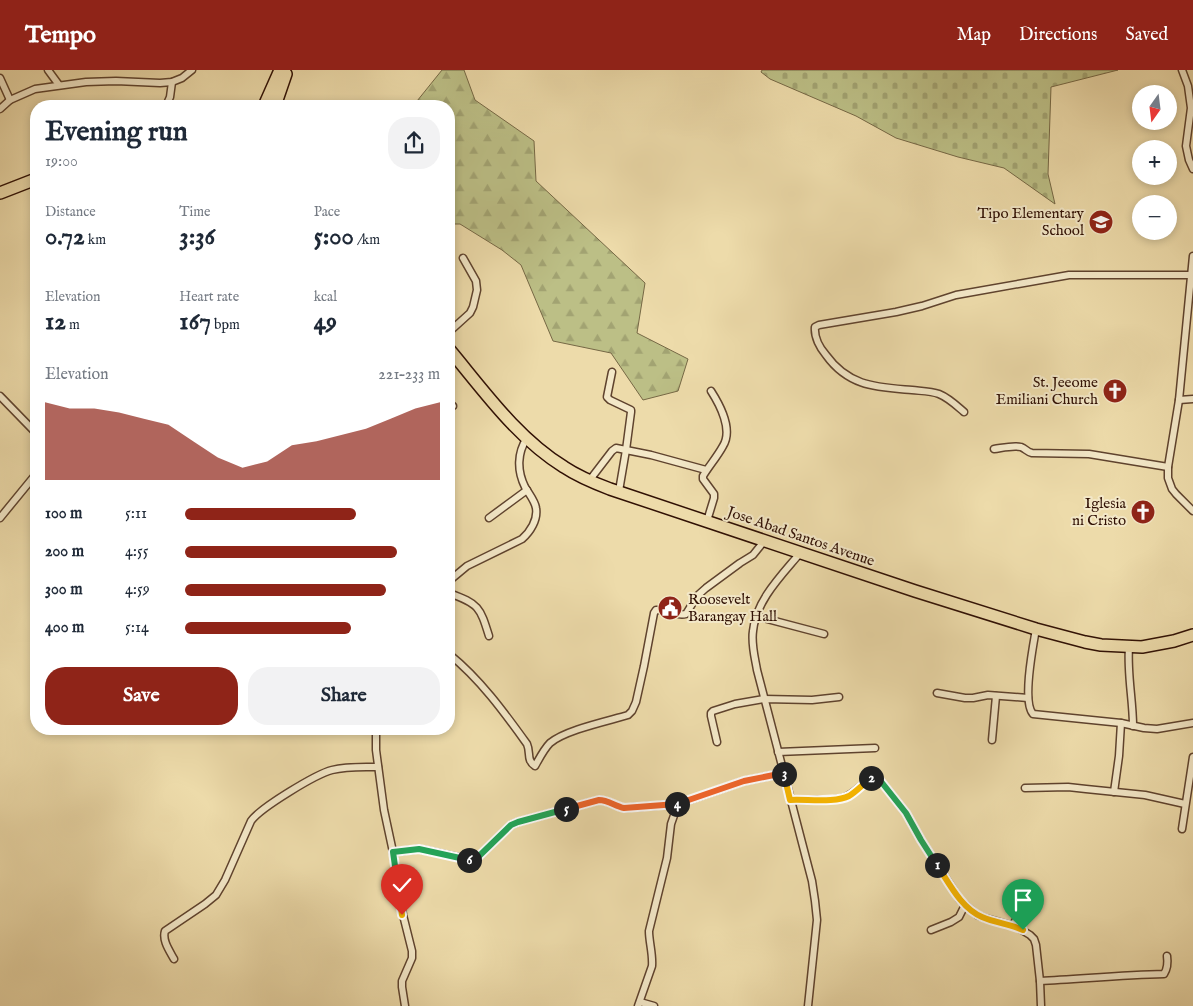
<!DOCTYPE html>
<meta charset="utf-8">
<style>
:root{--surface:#fff;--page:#f2f2f3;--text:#1f2937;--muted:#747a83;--accent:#8f2418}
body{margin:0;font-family:"IM FELL English",serif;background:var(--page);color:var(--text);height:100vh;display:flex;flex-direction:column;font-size:19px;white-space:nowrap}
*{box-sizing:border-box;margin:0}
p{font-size:16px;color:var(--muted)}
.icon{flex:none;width:28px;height:28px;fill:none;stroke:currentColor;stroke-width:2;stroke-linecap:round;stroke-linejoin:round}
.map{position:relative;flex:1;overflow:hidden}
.drawer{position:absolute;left:30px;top:30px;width:425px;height:635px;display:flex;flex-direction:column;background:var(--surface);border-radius:20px;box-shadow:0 2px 8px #0003}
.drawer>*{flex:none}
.needle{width:32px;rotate:194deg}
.fabs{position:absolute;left:1132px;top:15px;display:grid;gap:10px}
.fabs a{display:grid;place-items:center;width:45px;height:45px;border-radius:50%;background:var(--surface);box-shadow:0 2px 8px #0003;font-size:25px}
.pin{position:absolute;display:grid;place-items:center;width:42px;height:42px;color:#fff;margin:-51px -21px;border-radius:50% 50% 50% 0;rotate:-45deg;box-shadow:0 0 5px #0007}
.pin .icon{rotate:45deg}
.km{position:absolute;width:25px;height:25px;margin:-12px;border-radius:50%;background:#222;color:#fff;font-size:14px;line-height:25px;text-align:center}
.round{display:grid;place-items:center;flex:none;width:52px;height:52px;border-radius:20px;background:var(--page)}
.headline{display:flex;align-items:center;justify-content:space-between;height:85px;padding:0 15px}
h1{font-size:28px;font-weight:700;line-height:38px}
.stats{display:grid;grid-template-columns:repeat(3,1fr);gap:8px;height:85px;padding:5px 15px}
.stats div{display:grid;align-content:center}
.stats b{font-size:25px;font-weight:700}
.stats small{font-size:14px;font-weight:400}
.stats p{font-size:14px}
.chart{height:140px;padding:10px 15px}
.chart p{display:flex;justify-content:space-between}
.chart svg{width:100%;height:90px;margin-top:5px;fill:var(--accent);opacity:.7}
.cta{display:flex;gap:10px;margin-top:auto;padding:10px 15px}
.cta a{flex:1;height:58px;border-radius:20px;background:var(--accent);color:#fff;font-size:20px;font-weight:700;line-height:58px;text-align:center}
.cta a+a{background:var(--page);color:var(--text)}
ul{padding:0 15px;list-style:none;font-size:16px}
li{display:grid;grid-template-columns:80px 60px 1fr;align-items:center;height:38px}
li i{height:12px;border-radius:6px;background:var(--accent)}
header{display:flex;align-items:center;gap:30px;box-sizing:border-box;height:70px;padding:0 25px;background:var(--accent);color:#fff}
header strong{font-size:24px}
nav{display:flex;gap:28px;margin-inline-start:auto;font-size:18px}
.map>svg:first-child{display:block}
.forest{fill:url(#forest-firs);stroke:#766845}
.cemetery{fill:url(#cemetery-stones);stroke:#766845}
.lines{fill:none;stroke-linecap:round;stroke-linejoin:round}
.street-casing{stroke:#5f432e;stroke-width:9}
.highway-casing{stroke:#301004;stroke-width:14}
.street{stroke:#f3e8c8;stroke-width:6}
.highway{stroke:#eddbaa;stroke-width:11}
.split-1-casing{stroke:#fff;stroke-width:10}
.split-2-casing{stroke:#fff;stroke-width:10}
.split-3-casing{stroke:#fff;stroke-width:10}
.split-4-casing{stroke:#fff;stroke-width:10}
.split-5-casing{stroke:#fff;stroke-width:10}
.split-6-casing{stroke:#fff;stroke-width:10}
.split-7-casing{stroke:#fff;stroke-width:10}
.split-8-casing{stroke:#fff;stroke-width:10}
.split-1{stroke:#f5b400;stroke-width:6}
.split-2{stroke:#22a559;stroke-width:6}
.split-3{stroke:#f5b400;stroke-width:6}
.split-4{stroke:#f0652b;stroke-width:6}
.split-5{stroke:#f0652b;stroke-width:6}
.split-6{stroke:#22a559;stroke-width:6}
.split-7{stroke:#22a559;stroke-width:6}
.split-8{stroke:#f5b400;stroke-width:6}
.labels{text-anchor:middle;stroke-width:4;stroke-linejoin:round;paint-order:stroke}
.poi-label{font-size:15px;fill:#301004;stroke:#f3e8c8;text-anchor:end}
.street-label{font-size:15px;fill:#301004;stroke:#f3e8c8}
</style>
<header>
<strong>Tempo</strong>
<nav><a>Map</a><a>Directions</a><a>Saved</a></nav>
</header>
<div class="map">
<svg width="1193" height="936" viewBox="0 0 1193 936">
<defs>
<pattern id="forest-firs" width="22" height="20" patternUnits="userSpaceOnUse" patternTransform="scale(1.25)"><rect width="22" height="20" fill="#bcbf86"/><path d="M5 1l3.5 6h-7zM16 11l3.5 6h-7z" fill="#a2a372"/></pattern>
<pattern id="cemetery-stones" width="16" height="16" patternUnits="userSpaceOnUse" patternTransform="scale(1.25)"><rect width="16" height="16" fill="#bcbf86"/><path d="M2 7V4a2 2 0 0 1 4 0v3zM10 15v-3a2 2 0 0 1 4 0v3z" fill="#a2a372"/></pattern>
</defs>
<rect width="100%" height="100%" fill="#eddbaa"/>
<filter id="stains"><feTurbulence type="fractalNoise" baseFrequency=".004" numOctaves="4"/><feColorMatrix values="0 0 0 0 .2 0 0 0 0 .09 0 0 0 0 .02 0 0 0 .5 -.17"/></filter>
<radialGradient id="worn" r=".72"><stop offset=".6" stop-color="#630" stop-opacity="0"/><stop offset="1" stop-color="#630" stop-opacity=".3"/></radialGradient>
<polygon class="forest" points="442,0 464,0 475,30 534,71 536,111 645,213 637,263 688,289 678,321 643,330 611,283 553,271 521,195 502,180 460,154 449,154 449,36 413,36"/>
<polygon class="cemetery" points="762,0 1118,0 1051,17 1048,104 1055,134 1004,98 958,87 896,68 856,46 770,9 761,2"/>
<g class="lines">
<defs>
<g id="street">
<polyline points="48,0 59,15"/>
<polyline points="1182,0 1188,16 1191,38 1186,76 1189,90 1193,99"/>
<polyline points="0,8 10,30"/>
<polyline points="166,36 170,27 172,12"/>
<polyline points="0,39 10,30 35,19 86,12 116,11 160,13 172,12 182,8 192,0"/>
<polyline points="1193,186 1179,330 1168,397 1168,408 1172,419 1176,424 1193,441"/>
<polyline points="449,262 470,243 473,237 477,220 476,211 463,188"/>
<polyline points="612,302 607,327 610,330 631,340 631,342 626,380 619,421"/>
<polyline points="0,326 36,363"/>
<polyline points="1179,330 1193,329"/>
<polyline points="449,339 453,336"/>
<path d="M 964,342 C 957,336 949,328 939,324 C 931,321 921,321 912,320 C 877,317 849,317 826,285 C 820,278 814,267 815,257 L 819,255 L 896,242 L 922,236 L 956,225 L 1069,205 L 1191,205"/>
<path d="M 994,379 C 1002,378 1013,375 1021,377 C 1026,379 1027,382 1032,383 L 1089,384 L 1168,397"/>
<polyline points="589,411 612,381 616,378 651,385 706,400"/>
<polyline points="0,448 36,404"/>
<polyline points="489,448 527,420"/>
<path d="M 707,451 L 714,428 L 714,424 L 703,409 L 703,406 C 709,396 717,387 723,376 C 733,360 720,335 711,321"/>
<path d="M 801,482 C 782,505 756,530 753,561 C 751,574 755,588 757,600 L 812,811 L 815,831 L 817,850 L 808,936"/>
<path d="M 449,511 L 467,496 L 522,469 C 530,462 538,450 536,438 C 535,431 529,424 525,417 C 517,401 517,383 527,368"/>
<path d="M 449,523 C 479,534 480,537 489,566"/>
<polyline points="756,546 824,564"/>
<path d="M 1036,559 C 1033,576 1022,632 1033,644 L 1121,653 L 1144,658 L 1157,659 L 1193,653"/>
<path d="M 1129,577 C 1127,604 1133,630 1133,656"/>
<path d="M 449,584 C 480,609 504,642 527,674 C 531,683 526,690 535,696 C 539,689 544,679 550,673 C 565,660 608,651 628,645 L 632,641 L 636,632 L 644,596 L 654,543 L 656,540 L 659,540 C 667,542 678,546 686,544 L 697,526 L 706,518 L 740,493 L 753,485 L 765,470"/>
<polyline points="937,623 965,628 973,628 988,625 1028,628"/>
<polyline points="376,659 376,680 384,740 393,782 403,845 412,881 412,888 402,911 402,917 405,936"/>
<polyline points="992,670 996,626"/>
<polyline points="717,672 711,646 711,643 713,641 735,634 764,629 812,630 839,627"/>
<polyline points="778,682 875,678"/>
<polyline points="1025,718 1068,717 1086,719 1145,725 1185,734"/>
<polyline points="1114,722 1119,686 1121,653"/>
<path d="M 790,730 C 806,729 836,733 849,725 C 858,720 865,711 875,706 L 879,709 L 906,743 L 921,770 L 960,830 L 977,845 L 985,848 L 1017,857 L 1030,865 L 1034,869 L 1036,875 L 1040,911 L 1041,936"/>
<polyline points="1182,759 1193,687"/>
<path d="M 393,782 L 419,779 L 472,790 L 476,789 L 511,755 L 518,752 L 599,730 C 608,730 615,736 624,738 L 678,734 L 744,711 L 784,703"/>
<polyline points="1012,856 1034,822"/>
<polyline points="931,860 951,852 959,847 965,835"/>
<path d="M 174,889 C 169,880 162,870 165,861 L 205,834 L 216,825 L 225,810 L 251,751 C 260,738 316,704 332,700 C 347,696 363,697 378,697"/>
<path d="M 1040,911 C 1081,909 1122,905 1164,904 C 1168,898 1168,893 1167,886"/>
<polyline points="640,932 654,936"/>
<path d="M 638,936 L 652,896 C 653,884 649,872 649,861 L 667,788 L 671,754 L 678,734"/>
</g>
<g id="highway">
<polyline points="264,36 280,0"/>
<polyline points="275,36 286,4"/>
<polyline points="0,123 36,109"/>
<path d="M 449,279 C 484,321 517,368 564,397 C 579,407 594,413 610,419 L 915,521 L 1036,559 L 1085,572 L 1101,575 L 1142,577 L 1174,571 L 1193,565"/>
</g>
</defs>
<use href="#street" class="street-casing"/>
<use href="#highway" class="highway-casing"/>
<use href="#street" class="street"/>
<use href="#highway" class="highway"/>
</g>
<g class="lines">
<defs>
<path id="split-1" d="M 937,795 C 949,813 961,838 982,847 C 996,853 1010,854 1023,860"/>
<polyline id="split-2" points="871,708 874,706 879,709 906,743 921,770 937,795"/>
<path id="split-3" d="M 784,704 L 790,730 C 806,729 836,733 849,726 C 857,721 863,714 871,708"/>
<polyline id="split-4" points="677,734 744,711 784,703 784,704"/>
<path id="split-5" d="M 566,739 L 599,730 C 608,730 615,736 624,738 L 677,734"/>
<polyline id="split-6" points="469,790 476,789 511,755 518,752 566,739"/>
<polyline id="split-7" points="398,817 393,782 419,779 469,790"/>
<polyline id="split-8" points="398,817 402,845"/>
</defs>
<use href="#split-1" class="split-1-casing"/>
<use href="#split-2" class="split-2-casing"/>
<use href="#split-3" class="split-3-casing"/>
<use href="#split-4" class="split-4-casing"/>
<use href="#split-5" class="split-5-casing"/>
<use href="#split-6" class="split-6-casing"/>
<use href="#split-7" class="split-7-casing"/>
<use href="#split-8" class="split-8-casing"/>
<use href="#split-1" class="split-1"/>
<use href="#split-2" class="split-2"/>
<use href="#split-3" class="split-3"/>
<use href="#split-4" class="split-4"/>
<use href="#split-5" class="split-5"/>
<use href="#split-6" class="split-6"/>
<use href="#split-7" class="split-7"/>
<use href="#split-8" class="split-8"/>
</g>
<defs>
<symbol id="school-disc" viewBox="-11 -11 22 22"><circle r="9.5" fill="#8f2418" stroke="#f3e8c8"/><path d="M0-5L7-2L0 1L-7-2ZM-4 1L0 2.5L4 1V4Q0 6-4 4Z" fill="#fff"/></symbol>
<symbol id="church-disc" viewBox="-11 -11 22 22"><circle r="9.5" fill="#8f2418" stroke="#f3e8c8"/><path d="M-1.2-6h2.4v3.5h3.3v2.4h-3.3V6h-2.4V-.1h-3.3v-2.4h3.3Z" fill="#fff"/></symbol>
<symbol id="civic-disc" viewBox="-11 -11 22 22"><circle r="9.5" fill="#8f2418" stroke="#f3e8c8"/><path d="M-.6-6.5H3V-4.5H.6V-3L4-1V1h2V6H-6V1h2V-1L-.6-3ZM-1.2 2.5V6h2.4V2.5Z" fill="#fff"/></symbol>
</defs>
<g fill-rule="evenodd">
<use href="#school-disc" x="1087" y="138" width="28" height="28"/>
<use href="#church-disc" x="1101" y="307" width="28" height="28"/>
<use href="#church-disc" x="1129" y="428" width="28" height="28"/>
<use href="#civic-disc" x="656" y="524" width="28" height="28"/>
</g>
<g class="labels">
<g class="poi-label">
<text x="1084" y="148">Tipo Elementary<tspan x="1084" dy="17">School</tspan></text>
<text x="1098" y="317">St. Jeeome<tspan x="1098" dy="17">Emiliani Church</tspan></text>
<text x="1126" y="438">Iglesia<tspan x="1126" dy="17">ni Cristo</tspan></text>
<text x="688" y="534" text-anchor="start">Roosevelt<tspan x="688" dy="17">Barangay Hall</tspan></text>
</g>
<g class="street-label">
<text transform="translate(801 466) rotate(19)" y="5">Jose Abad Santos Avenue</text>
</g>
</g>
<rect width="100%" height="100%" filter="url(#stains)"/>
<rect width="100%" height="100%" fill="url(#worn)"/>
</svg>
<div class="fabs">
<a><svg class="needle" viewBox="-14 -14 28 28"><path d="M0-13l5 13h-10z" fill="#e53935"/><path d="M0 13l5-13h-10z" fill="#747a83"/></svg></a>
<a>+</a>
<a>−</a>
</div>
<div class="pin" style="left:1023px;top:860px;background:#1e9e55"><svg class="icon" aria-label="arrive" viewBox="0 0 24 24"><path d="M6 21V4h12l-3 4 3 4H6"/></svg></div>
<div class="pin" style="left:402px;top:845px;background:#d93025"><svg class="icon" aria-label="check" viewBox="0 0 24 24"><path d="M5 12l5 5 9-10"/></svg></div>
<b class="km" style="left:937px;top:795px">1</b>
<b class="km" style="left:871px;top:708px">2</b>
<b class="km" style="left:784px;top:704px">3</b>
<b class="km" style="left:677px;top:734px">4</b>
<b class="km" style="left:566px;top:739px">5</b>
<b class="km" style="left:469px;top:790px">6</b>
<section class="drawer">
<div class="headline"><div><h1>Evening run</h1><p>19:00</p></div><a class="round"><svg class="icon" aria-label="share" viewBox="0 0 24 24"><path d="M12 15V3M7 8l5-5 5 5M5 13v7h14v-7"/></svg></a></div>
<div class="stats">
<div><p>Distance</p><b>0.72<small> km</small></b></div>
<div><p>Time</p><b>3:36</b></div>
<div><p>Pace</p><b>5:00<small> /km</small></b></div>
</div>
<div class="stats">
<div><p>Elevation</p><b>12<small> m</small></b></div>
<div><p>Heart rate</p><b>167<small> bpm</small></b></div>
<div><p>kcal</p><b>49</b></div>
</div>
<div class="chart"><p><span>Elevation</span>221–233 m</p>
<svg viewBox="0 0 160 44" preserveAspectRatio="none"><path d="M0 44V6L10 9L20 9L30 11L40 14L50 17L60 25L70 33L80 38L90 35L100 27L110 25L120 22L130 19L140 14L150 9L160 6V44z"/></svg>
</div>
<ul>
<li><b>100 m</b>5:11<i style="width:67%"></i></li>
<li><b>200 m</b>4:55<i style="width:83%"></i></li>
<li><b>300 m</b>4:59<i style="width:79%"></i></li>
<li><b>400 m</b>5:14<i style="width:65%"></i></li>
</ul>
<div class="cta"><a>Save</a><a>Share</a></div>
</section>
</div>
